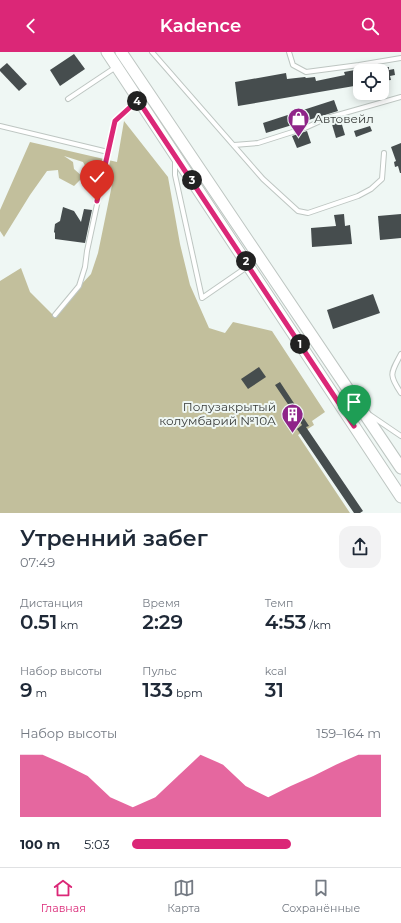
<!DOCTYPE html>
<html lang="ru">
<meta charset="utf-8">
<style>
:root{--surface:#fff;--page:#f2f2f3;--text:#1f2937;--muted:#747a83;--line:#e0e1e3;--accent:#db2777}
body{margin:0;font-family:Montserrat,sans-serif;background:var(--page);color:var(--text);height:100vh;display:flex;flex-direction:column;font-size:15px;white-space:nowrap}
*{box-sizing:border-box;margin:0}
p{font-size:13px;color:var(--muted)}
.icon{flex:none;width:22px;height:22px;fill:none;stroke:currentColor;stroke-width:2;stroke-linecap:round;stroke-linejoin:round}
.map{position:relative;height:461px;overflow:hidden}
.side{display:flex;flex-direction:column;background:var(--surface);flex:1}
.side>*{flex:none}
.fabs{position:absolute;left:353px;top:12px;display:grid;gap:8px}
.fabs a{display:grid;place-items:center;width:36px;height:36px;border-radius:8px;background:var(--surface);box-shadow:0 2px 10px #0003;font-size:20px}
.pin{position:absolute;display:grid;place-items:center;width:34px;height:34px;color:#fff;margin:-41px -17px;border-radius:50% 50% 50% 0;rotate:-45deg;box-shadow:0 0 4px #0007}
.pin .icon{rotate:45deg}
.km{position:absolute;width:20px;height:20px;margin:-10px;border-radius:50%;background:#222;color:#fff;font-size:11px;line-height:20px;text-align:center}
.round{display:grid;place-items:center;flex:none;width:42px;height:42px;border-radius:12px;background:var(--page)}
.overview{display:flex;align-items:center;justify-content:space-between;height:68px;padding:0 20px}
h1{font-size:22px;font-weight:600;line-height:30px}
.metrics{display:grid;grid-template-columns:repeat(3,1fr);gap:6px;height:68px;padding:4px 20px}
.metrics div{display:grid;align-content:center}
.metrics b{font-size:20px;font-weight:600}
.metrics small{font-size:11px;font-weight:400}
.metrics p{font-size:11px}
.chart{height:112px;padding:8px 20px}
.chart p{display:flex;justify-content:space-between}
.chart svg{width:100%;height:72px;margin-top:4px;fill:var(--accent);opacity:.7}
ul{padding:0 20px;list-style:none;font-size:13px}
li{display:grid;grid-template-columns:64px 48px 1fr;align-items:center;height:30px}
li i{height:10px;border-radius:5px;background:var(--accent)}
header{display:flex;justify-content:space-between;align-items:center;height:52px;padding:0 20px;background:var(--accent);color:#fff;font-size:18px;font-weight:600}
.dock{display:flex;justify-content:space-around;align-items:center;height:56px;border-top:1px solid var(--line);background:var(--surface);font-size:11px;color:var(--muted)}
.dock a{display:grid;justify-items:center;gap:2px}
.dock .current{color:var(--accent)}
.map>svg:first-child{display:block}
.forest{fill:#c2bf9c}
.building{fill:#464d4e}
.lines{fill:none;stroke-linecap:round;stroke-linejoin:round}
.lane-casing{stroke:#bec6c2;stroke-width:6}
.secondary-casing{stroke:#bec6c2;stroke-width:13}
.lane{stroke:#fff;stroke-width:4}
.secondary{stroke:#fff;stroke-width:11}
.route-casing{stroke:#fff;stroke-width:8}
.route{stroke:#db2777;stroke-width:5}
.labels{text-anchor:middle;stroke-width:4;stroke-linejoin:round;paint-order:stroke}
.poi-label{font-size:12px;fill:#383b39;stroke:#eff7f4;text-anchor:start}
</style>
<header><svg class="icon" aria-label="back" viewBox="0 0 24 24"><path d="M15 5l-7 7 7 7"/></svg>Kadence<svg class="icon" aria-label="search" viewBox="0 0 24 24"><circle cx="10" cy="10" r="6"/><path d="M15 15l6 6"/></svg></header>
<div class="map">
<svg width="401" height="461" viewBox="0 0 401 461">
<rect width="100%" height="100%" fill="#eff7f4"/>
<polygon class="forest" points="124,69 168,125 180,192 190,233 209,276 225,281 233,270 272,279 325,360 312,369 314,373 298,383 350,461 0,461 0,229 21,216 30,240 53,263 91,222 98,201 113,128 91,125 83,110 64,104 73,110 74,117 83,125 74,134 59,126 58,118 47,119 30,143 4,185 0,179 0,158 30,90 117,110"/>
<g class="building">
<polygon points="74,2 85,17 60,34 50,18"/>
<polygon points="7,11 27,32 19,39 0,19 0,17"/>
<polygon points="389,15 389,18 394,17 395,23 390,24 391,28 382,29 382,16"/>
<polygon points="355,18 356,21 360,20 360,33 238,54 235,30 286,21 287,27 305,25 306,26 315,25 316,29 345,23 344,20"/>
<polygon points="334,48 338,59 266,81 263,71"/>
<polygon points="340,66 345,83 336,86 331,69"/>
<polygon points="370,74 372,79 356,85 354,79"/>
<polygon points="307,79 311,91 297,96 292,84"/>
<polygon points="401,91 401,121 400,121 398,114 395,115 394,110 396,109 391,95"/>
<polygon points="63,155 74,159 81,170 84,157 92,158 85,191 55,187 55,181 54,180 55,172 60,169"/>
<polygon points="344,162 345,174 350,173 352,192 312,195 311,176 336,174 334,163"/>
<polygon points="401,162 401,186 380,188 378,164"/>
<polygon points="373,242 380,261 333,277 327,258"/>
<polygon points="259,315 266,325 248,337 241,327"/>
<polygon points="280,330 309,374 306,375 363,459 360,461 354,461 297,377 302,373 275,333"/>
</g>
<g class="lines">
<defs>
<g id="lane">
<polyline points="152,0 263,127 298,159 308,161 358,144 371,137 382,127 384,101"/>
<polyline points="289,0 293,13 306,20 359,13 401,6"/>
<polyline points="68,47 116,15"/>
<polyline points="0,74 108,100"/>
<polyline points="234,93 258,91 305,76 327,66 401,45"/>
<polyline points="175,109 175,123 202,246 247,215"/>
<polyline points="55,263 79,234 85,215 87,199 115,69 138,48"/>
<path d="M 401,302 C 391,321 388,322 401,341"/>
<polyline points="370,363 401,384"/>
</g>
<g id="secondary">
<polyline points="107,0 401,445"/>
<polyline points="121,0 401,416"/>
</g>
</defs>
<use href="#lane" class="lane-casing"/>
<use href="#secondary" class="secondary-casing"/>
<use href="#lane" class="lane"/>
<use href="#secondary" class="secondary"/>
</g>
<g class="lines">
<defs>
<polyline id="route" points="97,149 115,69 138,48 354,374"/>
</defs>
<use href="#route" class="route-casing"/>
<use href="#route" class="route"/>
</g>
<defs>
<symbol id="shop-pin" viewBox="-11 -11 22 30"><path d="M0 17L-7.5 6A9.5 9.5 0 1 1 7.5 6Z" fill="#8f2488" stroke="#eff7f4"/><path d="M-5-2.5h2.3a2.7 3.5 0 0 1 5.4 0H5L5.5 6h-11ZM-1.5-2.5h3a1.5 2.3 0 0 0-3 0Z" fill="#fff"/></symbol>
<symbol id="building-pin" viewBox="-11 -11 22 30"><path d="M0 17L-7.5 6A9.5 9.5 0 1 1 7.5 6Z" fill="#8f2488" stroke="#eff7f4"/><path d="M-4-6H4V6H1V3H-1V6H-4ZM-2.5-4.3h1.7v1.8h-1.7ZM.8-4.3h1.7v1.8H.8ZM-2.5-1h1.7V.8h-1.7ZM.8-1h1.7V.8H.8Z" fill="#fff"/></symbol>
</defs>
<g fill-rule="evenodd">
<use href="#shop-pin" x="286" y="54" width="25" height="34"/>
<use href="#building-pin" x="280" y="350" width="25" height="34"/>
</g>
<g class="labels">
<g class="poi-label">
<text x="314" y="71">Автовейл</text>
<text x="276" y="359" text-anchor="end">Полузакрытый<tspan x="276" dy="14">колумбарий №10А</tspan></text>
</g>
</g>
</svg>
<div class="fabs">
<a><svg class="icon" aria-label="locate" viewBox="0 0 24 24"><circle cx="12" cy="12" r="6"/><path d="M12 2v4M12 18v4M2 12h4M18 12h4"/></svg></a>
</div>
<div class="pin" style="left:354px;top:374px;background:#1e9e55"><svg class="icon" aria-label="arrive" viewBox="0 0 24 24"><path d="M6 21V4h12l-3 4 3 4H6"/></svg></div>
<div class="pin" style="left:97px;top:149px;background:#d93025"><svg class="icon" aria-label="check" viewBox="0 0 24 24"><path d="M5 12l5 5 9-10"/></svg></div>
<b class="km" style="left:300px;top:292px">1</b>
<b class="km" style="left:246px;top:209px">2</b>
<b class="km" style="left:192px;top:128px">3</b>
<b class="km" style="left:137px;top:49px">4</b>
</div>
<section class="side">
<div class="overview"><div><h1>Утренний забег</h1><p>07:49</p></div><a class="round"><svg class="icon" aria-label="share" viewBox="0 0 24 24"><path d="M12 15V3M7 8l5-5 5 5M5 13v7h14v-7"/></svg></a></div>
<div class="metrics">
<div><p>Дистанция</p><b>0.51<small> km</small></b></div>
<div><p>Время</p><b>2:29</b></div>
<div><p>Темп</p><b>4:53<small> /km</small></b></div>
</div>
<div class="metrics">
<div><p>Набор высоты</p><b>9<small> m</small></b></div>
<div><p>Пульс</p><b>133<small> bpm</small></b></div>
<div><p>kcal</p><b>31</b></div>
</div>
<div class="chart"><p><span>Набор высоты</span>159–164 m</p>
<svg viewBox="0 0 160 44" preserveAspectRatio="none"><path d="M0 44V6L10 6L20 12L30 19L40 32L50 38L60 32L70 19L80 6L90 12L100 25L110 32L120 25L130 19L140 12L150 6L160 6V44z"/></svg>
</div>
<ul>
<li><b>100 m</b>5:03<i style="width:64%"></i></li>
</ul>
</section>
<nav class="dock">
<a class="current"><svg class="icon" aria-label="home" viewBox="0 0 24 24"><path d="M3 11l9-7 9 7M6 9v11h12V9"/></svg>Главная</a>
<a><svg class="icon" aria-label="map" viewBox="0 0 24 24"><path d="M3 6l6-2 6 2 6-2v14l-6 2-6-2-6 2zM9 4v14M15 6v14"/></svg>Карта</a>
<a><svg class="icon" aria-label="saved" viewBox="0 0 24 24"><path d="M7 4h10v16l-5-4-5 4z"/></svg>Сохранённые</a>
</nav>
